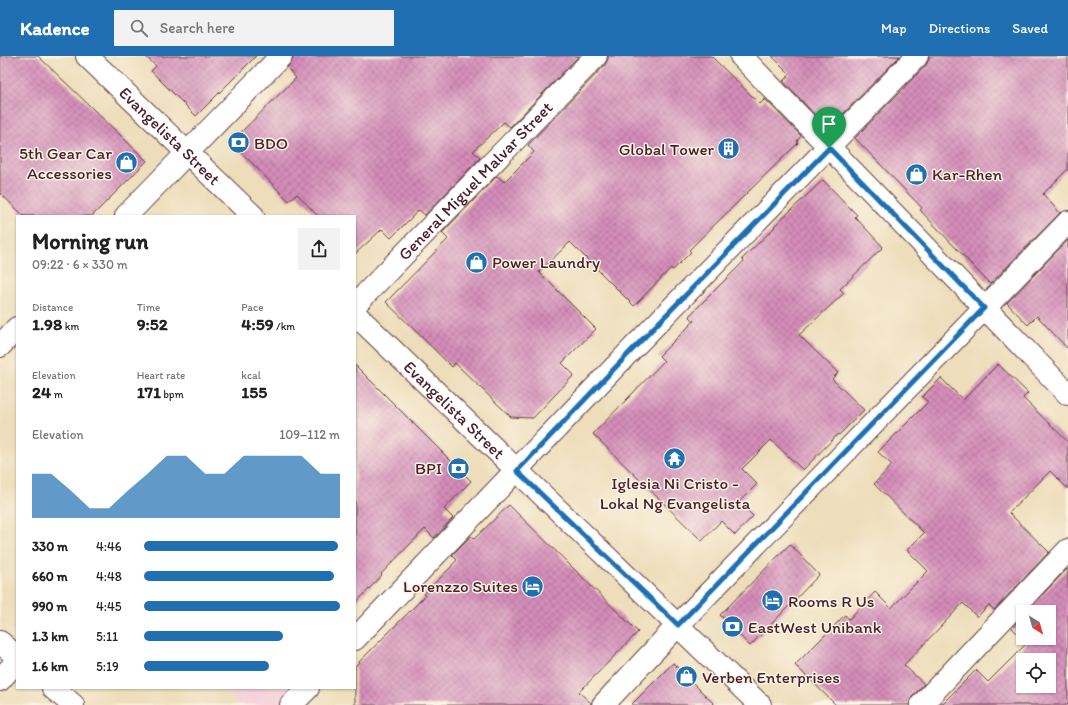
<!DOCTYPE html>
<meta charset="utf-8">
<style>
:root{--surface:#fff;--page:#f2f2f2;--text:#222;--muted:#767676;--accent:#1f6fb2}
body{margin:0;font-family:Itim,sans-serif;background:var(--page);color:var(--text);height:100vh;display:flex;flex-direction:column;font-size:15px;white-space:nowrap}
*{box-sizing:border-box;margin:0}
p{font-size:13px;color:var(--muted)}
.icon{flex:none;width:22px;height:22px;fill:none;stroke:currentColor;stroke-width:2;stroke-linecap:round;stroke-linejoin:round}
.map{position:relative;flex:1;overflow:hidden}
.sheet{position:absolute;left:16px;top:159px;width:340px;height:474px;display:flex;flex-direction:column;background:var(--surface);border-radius:0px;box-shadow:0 1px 3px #0004}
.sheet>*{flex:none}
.needle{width:26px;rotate:143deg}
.buttons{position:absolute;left:1016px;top:549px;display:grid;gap:8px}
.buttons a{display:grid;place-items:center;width:40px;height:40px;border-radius:0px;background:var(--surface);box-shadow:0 1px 3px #0004;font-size:20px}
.pin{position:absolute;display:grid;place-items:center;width:34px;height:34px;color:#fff;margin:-41px -17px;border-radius:50% 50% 50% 0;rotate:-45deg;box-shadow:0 0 4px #0007}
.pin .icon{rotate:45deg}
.round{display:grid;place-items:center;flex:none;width:42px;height:42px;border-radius:0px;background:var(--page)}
.summary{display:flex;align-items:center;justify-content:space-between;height:68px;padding:0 16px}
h1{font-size:22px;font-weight:800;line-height:30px}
.metrics{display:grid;grid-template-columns:repeat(3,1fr);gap:6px;height:68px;padding:4px 16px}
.metrics div{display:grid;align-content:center}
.metrics b{font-size:17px;font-weight:800}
.metrics small{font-size:11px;font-weight:400}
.metrics p{font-size:11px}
.chart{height:112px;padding:8px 16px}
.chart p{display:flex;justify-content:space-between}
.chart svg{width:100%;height:72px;margin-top:4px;fill:var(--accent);opacity:.7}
ul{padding:0 16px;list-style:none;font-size:13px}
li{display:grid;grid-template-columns:64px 48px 1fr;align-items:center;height:30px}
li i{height:10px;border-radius:5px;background:var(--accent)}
header{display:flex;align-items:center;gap:24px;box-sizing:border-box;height:56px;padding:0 20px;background:var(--accent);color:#fff}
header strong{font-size:19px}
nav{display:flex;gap:22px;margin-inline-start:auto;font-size:14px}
.search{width:280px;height:36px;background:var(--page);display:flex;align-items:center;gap:10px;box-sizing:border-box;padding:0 14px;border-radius:0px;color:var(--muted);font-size:15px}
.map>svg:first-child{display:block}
.built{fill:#f5cfda}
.building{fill:url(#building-cross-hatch);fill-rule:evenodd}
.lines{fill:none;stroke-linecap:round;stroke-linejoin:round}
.street-casing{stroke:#623c40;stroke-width:24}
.secondary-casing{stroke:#623c40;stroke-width:24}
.street{stroke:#fff;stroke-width:22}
.secondary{stroke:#fff;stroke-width:22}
.route-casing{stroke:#fff;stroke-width:8}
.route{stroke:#1f6fb2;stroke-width:5}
.labels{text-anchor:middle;stroke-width:3;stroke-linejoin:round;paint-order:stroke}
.street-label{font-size:17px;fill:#4a1f2b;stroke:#fcf5e5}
.poi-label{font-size:17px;fill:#4a1f2b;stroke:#fcf5e5;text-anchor:start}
</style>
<header>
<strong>Kadence</strong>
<div class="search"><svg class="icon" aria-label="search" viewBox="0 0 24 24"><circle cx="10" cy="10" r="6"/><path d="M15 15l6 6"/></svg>Search here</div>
<nav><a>Map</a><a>Directions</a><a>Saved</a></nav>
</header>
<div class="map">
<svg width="1068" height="649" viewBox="0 0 1068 649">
<defs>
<pattern id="building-cross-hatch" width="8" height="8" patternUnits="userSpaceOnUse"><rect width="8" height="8" fill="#d48db9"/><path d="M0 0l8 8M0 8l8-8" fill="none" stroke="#ae7397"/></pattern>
</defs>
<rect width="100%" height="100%" fill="#fcf5e5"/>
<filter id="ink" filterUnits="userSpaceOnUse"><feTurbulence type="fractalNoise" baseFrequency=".025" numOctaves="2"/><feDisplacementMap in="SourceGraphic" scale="8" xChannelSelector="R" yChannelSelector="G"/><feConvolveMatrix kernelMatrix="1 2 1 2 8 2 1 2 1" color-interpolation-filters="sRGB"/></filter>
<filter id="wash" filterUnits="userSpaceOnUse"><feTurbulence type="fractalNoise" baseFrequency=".012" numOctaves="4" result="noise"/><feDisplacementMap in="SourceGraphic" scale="16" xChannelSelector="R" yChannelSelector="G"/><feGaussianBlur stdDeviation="0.9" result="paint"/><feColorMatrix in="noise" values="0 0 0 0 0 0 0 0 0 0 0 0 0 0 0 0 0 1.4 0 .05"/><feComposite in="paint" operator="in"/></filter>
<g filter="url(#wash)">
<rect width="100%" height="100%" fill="#edddba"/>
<polygon class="built" points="222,632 298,632 282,649 240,649"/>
<g id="blocks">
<g class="building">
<polygon points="0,0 38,0 147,105 92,160 24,160 0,137"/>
<polygon points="145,0 256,0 196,60 151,15 156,10"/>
<polygon points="293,0 579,0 510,71 504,66 473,95 480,102 425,159 419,154 391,182 382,173 355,198 355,160 318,160 297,138 289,145 231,86 296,22 287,12 293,3"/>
<polygon points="608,0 711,0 760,48 765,43 801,80 797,85 798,87 689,194 691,196 673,214 671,212 634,250 570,186 539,216 596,273 562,307 574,319 533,362 511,361 455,307 452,311 386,246 448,183 442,177 497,120 504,126 534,96 528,89 605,9 608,3"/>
<polygon points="772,0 900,0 837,64 828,55 819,63 783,25 790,18"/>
<polygon points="929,0 1068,0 1068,113 1043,138 1060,157 990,228 920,154 922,152 855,82 926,9 929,3"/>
<polygon points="823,124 857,159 855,161 883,191 840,233 844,237 799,279 838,317 832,323 864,354 839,379 838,378 803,414 771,384 742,413 757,428 739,446 753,460 735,479 721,465 702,485 593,378 664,305 659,300 694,265 689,260 744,205 742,203 775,171 774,170"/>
<polygon points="1068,184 1068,293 1037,260 1028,269 1007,247"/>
<polygon points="998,308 1028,337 1023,342 1068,386 1068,433 1050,415 1009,457 1049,496 994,554 989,549 977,561 963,547 904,609 924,628 912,641 909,649 836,649 795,609 845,559 849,563 875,536 891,552 928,515 907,494 924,477 874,428 892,409 878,396 928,346 922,341 941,322 963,344"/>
<polygon points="355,309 471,425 444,453 453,462 434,482 425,473 381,518 382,519 355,548"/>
<polygon points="509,449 638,576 579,636 591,647 591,649 355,649 355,610 425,540 424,538 452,510 452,509 457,504 452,499 471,480 474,483"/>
<polygon points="790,488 819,519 750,590 720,559"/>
<path d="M 1067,513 L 1068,515 L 1068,649 L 938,649 L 941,646 L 943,647 L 976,614 L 988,626 L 1027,587 L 1012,572 L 1023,560 L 1023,582 L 1049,582 L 1049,556 L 1026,556 ZM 1023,604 L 1049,604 L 1049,630 L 1023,630 Z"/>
<polygon points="673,607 715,649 631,649"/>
</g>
</g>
</g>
<g filter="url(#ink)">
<use href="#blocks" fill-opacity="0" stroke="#623c40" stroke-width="1"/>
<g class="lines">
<defs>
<g id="street">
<polyline points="126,160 281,0"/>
<path id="s1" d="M 355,249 L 596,0"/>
<polyline points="0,290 17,272"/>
<polyline points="355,583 632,293 917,0"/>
<polyline points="0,624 17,605"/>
<polyline points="291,649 308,632"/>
<polyline points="603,649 678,569 1068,166"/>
<polyline points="921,649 1068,494"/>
</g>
<g id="secondary">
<path id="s2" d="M 87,0 L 253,160"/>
<polyline points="741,0 1068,338"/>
<path id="s3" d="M 355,258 L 760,649"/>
<polyline points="0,586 17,601"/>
<polyline points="53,632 73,649"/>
</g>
</defs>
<use href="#street" class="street-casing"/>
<use href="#secondary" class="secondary-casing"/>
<use href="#street" class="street"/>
<use href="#secondary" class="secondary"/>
</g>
</g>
<g class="lines" filter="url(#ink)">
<defs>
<polygon id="route" points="829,92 984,252 678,569 517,415 632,294"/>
</defs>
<use href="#route" class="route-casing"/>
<use href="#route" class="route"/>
</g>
<defs>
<symbol id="bank-disc" viewBox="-11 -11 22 22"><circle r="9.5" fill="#1f6fb2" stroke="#fcf5e5"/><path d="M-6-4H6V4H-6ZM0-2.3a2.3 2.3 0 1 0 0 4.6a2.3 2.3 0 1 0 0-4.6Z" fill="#fff"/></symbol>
<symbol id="building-disc" viewBox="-11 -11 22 22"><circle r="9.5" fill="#1f6fb2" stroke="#fcf5e5"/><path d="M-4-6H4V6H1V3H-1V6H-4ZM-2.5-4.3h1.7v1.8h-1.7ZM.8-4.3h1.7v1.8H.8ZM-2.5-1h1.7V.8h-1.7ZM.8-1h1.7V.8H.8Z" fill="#fff"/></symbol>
<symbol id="shop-disc" viewBox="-11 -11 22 22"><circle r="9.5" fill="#1f6fb2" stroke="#fcf5e5"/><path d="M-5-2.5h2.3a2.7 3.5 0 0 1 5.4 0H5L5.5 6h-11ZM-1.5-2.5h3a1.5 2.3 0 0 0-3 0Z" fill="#fff"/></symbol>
<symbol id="temple-disc" viewBox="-11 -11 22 22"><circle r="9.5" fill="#1f6fb2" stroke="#fcf5e5"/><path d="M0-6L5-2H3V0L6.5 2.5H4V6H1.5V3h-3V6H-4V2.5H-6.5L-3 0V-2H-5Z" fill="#fff"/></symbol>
<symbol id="hotel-disc" viewBox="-11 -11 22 22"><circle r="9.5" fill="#1f6fb2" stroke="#fcf5e5"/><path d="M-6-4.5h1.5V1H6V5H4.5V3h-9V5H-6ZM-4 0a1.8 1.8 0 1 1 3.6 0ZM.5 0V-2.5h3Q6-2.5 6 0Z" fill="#fff"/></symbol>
</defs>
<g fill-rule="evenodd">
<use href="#bank-disc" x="226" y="74" width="25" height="25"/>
<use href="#building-disc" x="716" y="80" width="25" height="25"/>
<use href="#shop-disc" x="114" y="94" width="25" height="25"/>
<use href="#shop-disc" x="904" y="106" width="25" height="25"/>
<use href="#shop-disc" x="464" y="194" width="25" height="25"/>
<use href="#temple-disc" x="662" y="390" width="25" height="25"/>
<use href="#bank-disc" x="446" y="400" width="25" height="25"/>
<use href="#hotel-disc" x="520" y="518" width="25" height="25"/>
<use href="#hotel-disc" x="760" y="532" width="25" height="25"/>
<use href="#bank-disc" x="720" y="558" width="25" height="25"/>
<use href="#shop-disc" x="674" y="608" width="25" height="25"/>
</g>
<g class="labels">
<g class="street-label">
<text dy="6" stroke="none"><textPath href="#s2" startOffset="115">Evangelista Street</textPath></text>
<text dy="6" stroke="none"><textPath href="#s1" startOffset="173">General Miguel Malvar Street</textPath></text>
<text dy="6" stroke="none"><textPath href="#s3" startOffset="138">Evangelista Street</textPath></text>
</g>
<g class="poi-label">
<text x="254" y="93">BDO</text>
<text x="714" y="99" text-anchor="end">Global Tower</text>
<text x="112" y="103" text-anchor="end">5th Gear Car<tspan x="112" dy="20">Accessories</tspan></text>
<text x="932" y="124">Kar-Rhen</text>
<text x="492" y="212">Power Laundry</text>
<text x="442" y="418" text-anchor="end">BPI</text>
<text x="675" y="433" text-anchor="middle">Iglesia Ni Cristo -<tspan x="675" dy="20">Lokal Ng Evangelista</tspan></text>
<text x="518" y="536" text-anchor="end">Lorenzzo Suites</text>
<text x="788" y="551">Rooms R Us</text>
<text x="748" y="577">EastWest Unibank</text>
<text x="702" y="627">Verben Enterprises</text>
</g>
</g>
</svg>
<div class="buttons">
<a><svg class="needle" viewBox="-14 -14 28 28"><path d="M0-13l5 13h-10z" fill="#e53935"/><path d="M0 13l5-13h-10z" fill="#767676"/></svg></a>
<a><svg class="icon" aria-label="locate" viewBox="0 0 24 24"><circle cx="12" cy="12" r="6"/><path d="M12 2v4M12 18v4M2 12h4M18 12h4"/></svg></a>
</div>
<div class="pin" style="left:829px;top:92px;background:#1e9e55"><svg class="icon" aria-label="arrive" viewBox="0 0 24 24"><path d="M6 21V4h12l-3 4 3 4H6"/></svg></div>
<section class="sheet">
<div class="summary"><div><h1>Morning run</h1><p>09:22 · 6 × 330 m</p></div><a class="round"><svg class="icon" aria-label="share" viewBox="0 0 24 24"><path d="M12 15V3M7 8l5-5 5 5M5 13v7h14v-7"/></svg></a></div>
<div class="metrics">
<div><p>Distance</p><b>1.98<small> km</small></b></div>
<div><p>Time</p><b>9:52</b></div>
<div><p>Pace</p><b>4:59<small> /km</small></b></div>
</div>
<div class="metrics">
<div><p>Elevation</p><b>24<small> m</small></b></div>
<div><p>Heart rate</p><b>171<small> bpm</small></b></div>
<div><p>kcal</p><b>155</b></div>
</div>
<div class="chart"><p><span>Elevation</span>109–112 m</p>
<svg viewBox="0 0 160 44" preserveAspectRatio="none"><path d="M0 44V17L10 17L20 27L30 38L40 38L50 27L60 17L70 6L80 6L90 17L100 17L110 6L120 6L130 6L140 6L150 17L160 17V44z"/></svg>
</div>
<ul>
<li><b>330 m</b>4:46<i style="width:99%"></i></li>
<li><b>660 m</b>4:48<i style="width:97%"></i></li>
<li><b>990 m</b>4:45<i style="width:100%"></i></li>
<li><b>1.3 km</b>5:11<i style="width:71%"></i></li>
<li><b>1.6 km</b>5:19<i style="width:64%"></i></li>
</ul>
</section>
</div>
